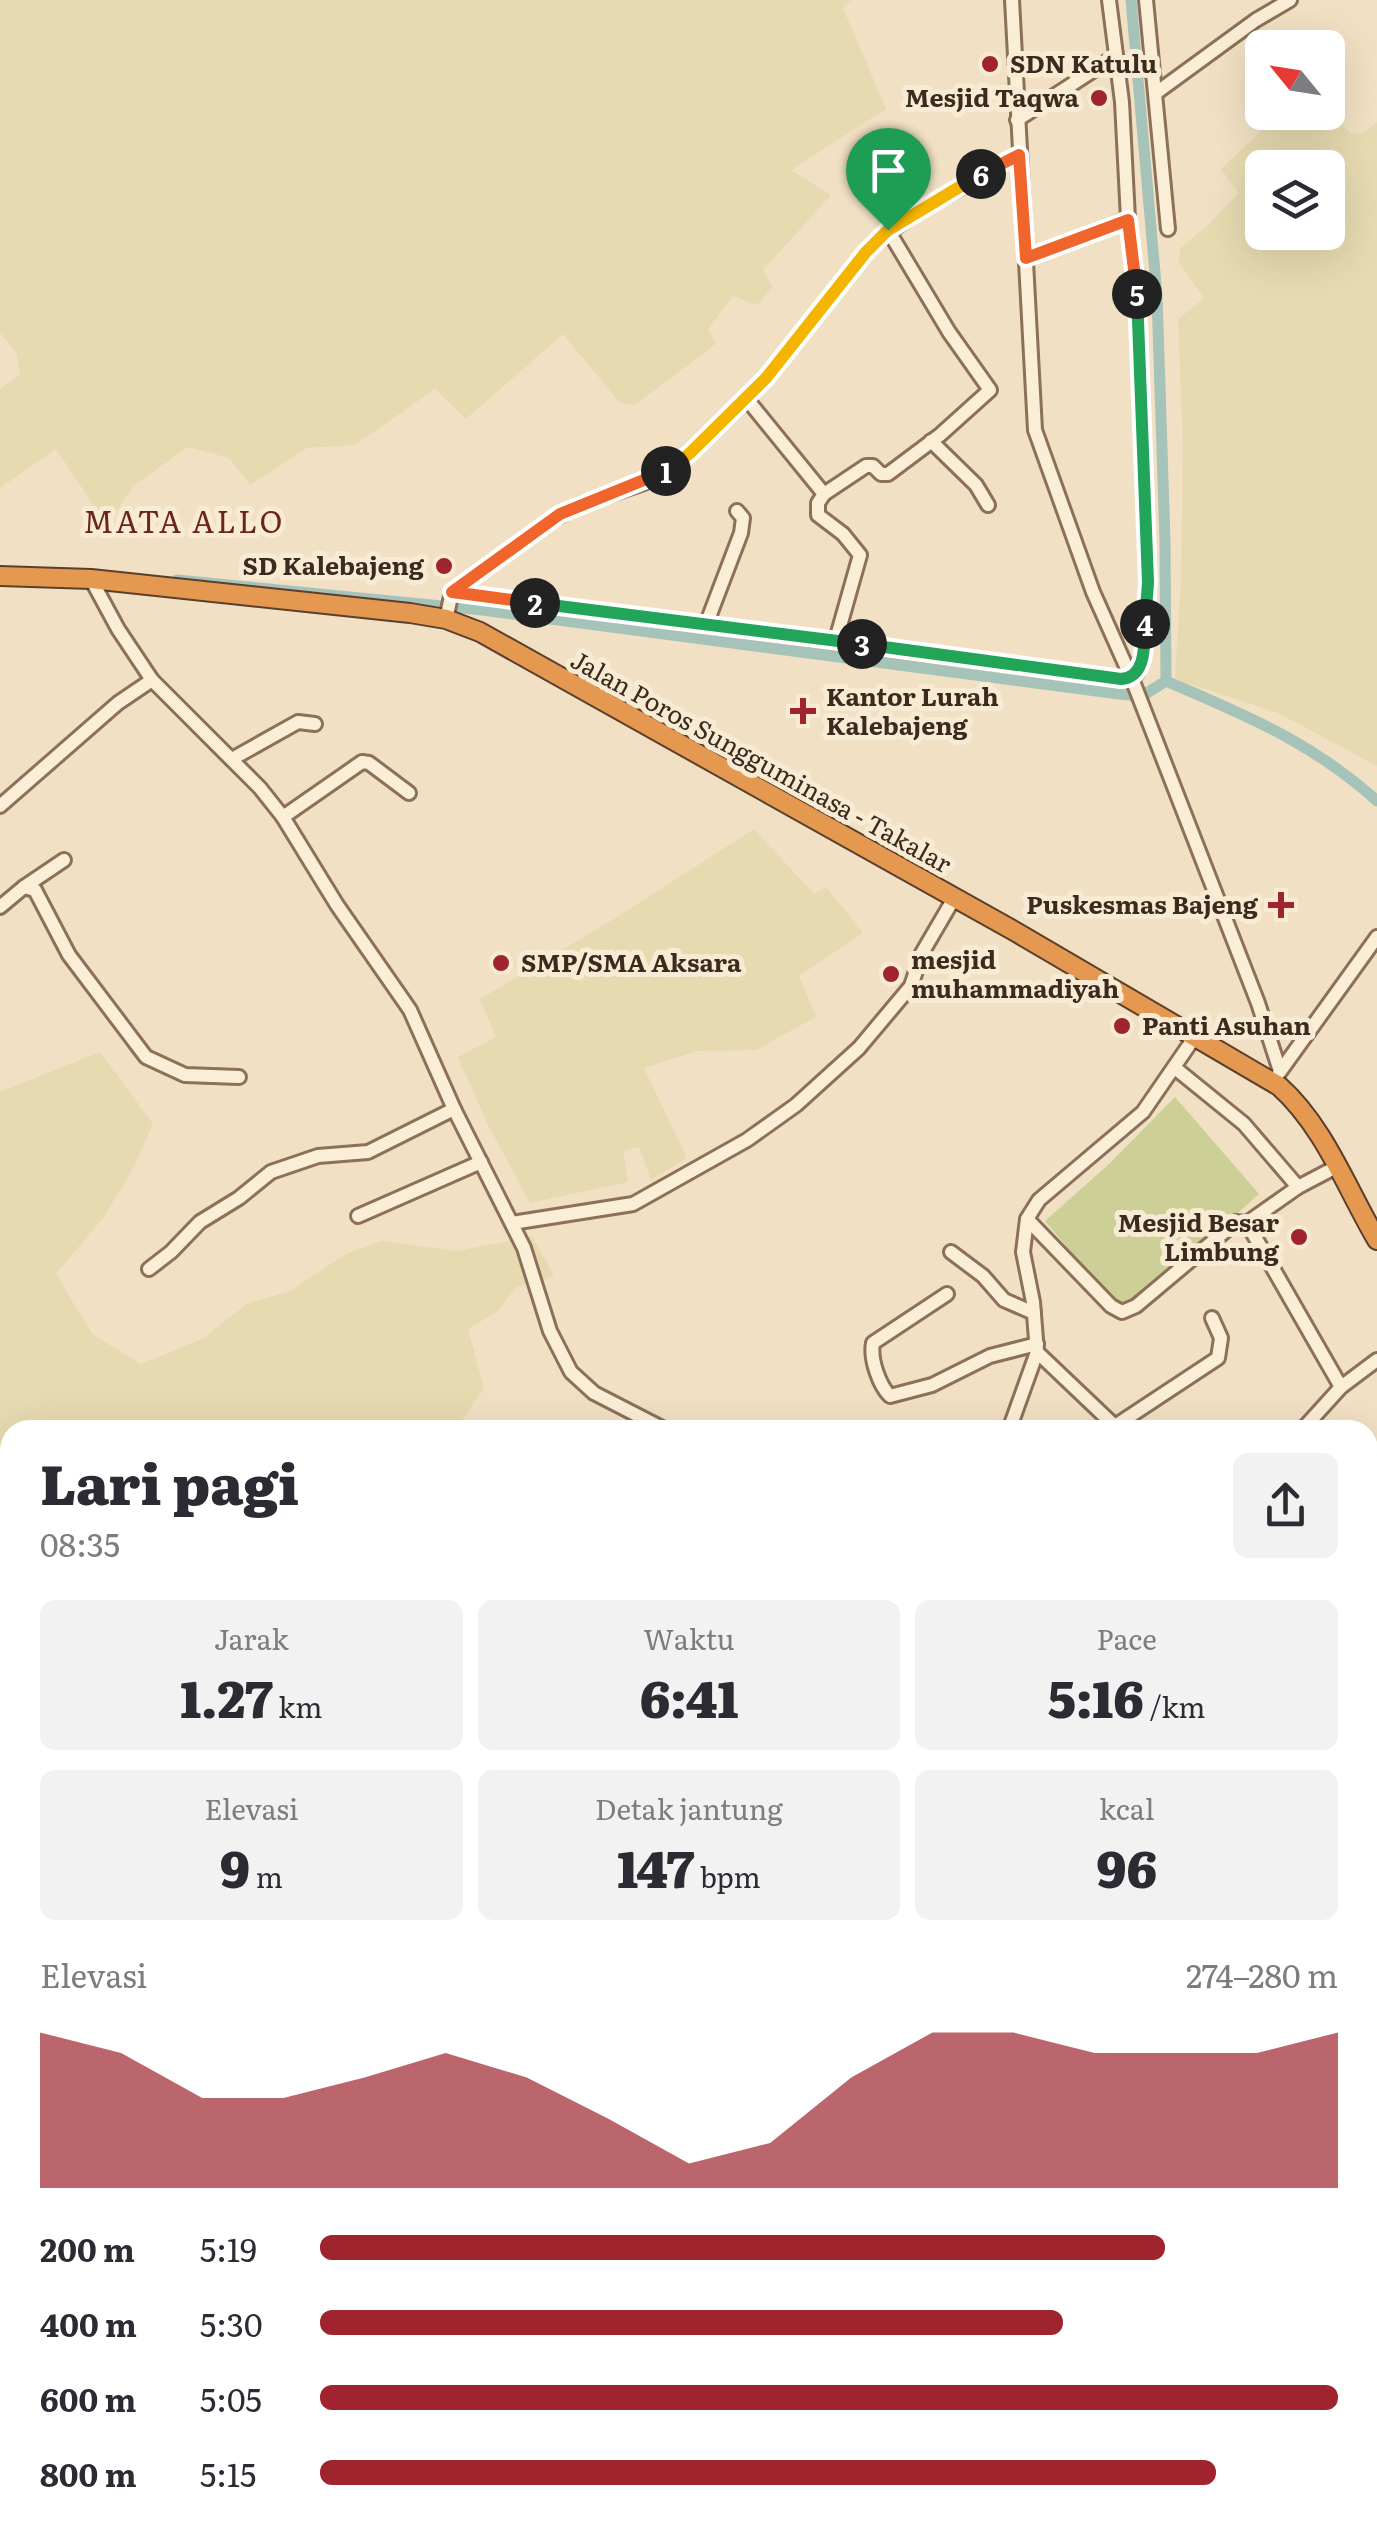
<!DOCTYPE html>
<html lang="id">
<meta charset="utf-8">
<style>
:root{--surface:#fff;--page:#f2f2f3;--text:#2b2b33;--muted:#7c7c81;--accent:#9f242e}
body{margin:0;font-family:Literata,serif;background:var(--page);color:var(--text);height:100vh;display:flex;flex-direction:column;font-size:38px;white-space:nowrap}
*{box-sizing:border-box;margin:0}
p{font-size:32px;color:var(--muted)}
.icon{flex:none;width:55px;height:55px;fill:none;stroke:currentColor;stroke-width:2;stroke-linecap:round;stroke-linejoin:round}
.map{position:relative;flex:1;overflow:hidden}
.details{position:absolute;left:0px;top:1420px;width:1378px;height:1112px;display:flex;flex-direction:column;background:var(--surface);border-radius:30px 30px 0 0;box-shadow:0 10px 40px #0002}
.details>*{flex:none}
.needle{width:65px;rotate:300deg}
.controls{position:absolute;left:1245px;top:30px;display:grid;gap:20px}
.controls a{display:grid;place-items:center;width:100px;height:100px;border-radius:15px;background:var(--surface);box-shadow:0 10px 40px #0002;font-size:50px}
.pin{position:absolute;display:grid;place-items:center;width:85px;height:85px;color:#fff;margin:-102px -42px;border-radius:50% 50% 50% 0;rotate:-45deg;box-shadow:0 0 10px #0007}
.pin .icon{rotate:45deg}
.km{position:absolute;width:50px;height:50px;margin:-25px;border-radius:50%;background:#222;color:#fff;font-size:28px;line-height:50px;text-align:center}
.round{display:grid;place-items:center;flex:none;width:105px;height:105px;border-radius:15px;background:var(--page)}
.headline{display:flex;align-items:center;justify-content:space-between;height:170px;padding:0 40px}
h1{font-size:55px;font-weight:800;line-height:75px}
.metrics{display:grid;grid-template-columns:repeat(3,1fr);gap:15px;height:170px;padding:10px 40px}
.metrics div{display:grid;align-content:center;border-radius:15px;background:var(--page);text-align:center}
.metrics b{font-size:50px;font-weight:800}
.metrics small{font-size:28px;font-weight:400}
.metrics p{font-size:28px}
.chart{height:280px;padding:20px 40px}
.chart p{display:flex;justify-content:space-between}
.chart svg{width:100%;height:180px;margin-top:10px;fill:var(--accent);opacity:.7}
ul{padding:0 40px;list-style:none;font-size:32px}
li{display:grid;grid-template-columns:160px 120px 1fr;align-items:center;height:75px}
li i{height:25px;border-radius:12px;background:var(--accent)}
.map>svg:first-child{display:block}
.farmland{fill:#e7dab0;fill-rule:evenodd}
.green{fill:#cdd096}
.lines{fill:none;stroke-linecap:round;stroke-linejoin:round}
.canal{stroke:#a5c3b8;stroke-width:11}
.river{stroke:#a5c3b8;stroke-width:20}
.minor-casing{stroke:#8c7058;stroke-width:18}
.highway-casing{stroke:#5a3f2d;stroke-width:22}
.minor{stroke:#fbeed7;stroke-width:12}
.highway{stroke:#e5984f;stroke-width:18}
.split-1-casing{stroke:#fff;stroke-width:20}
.split-2-casing{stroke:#fff;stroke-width:20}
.split-3-casing{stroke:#fff;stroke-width:20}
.split-4-casing{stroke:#fff;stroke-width:20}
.split-5-casing{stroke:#fff;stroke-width:20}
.split-6-casing{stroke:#fff;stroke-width:20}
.split-7-casing{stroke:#fff;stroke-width:20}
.split-1{stroke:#f5b400;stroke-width:12}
.split-2{stroke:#f0652b;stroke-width:12}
.split-3{stroke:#22a559;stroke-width:12}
.split-4{stroke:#22a559;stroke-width:12}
.split-5{stroke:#22a559;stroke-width:12}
.split-6{stroke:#f0652b;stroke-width:12}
.split-7{stroke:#f5b400;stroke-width:12}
.poi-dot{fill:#9f242e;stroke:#f8ebd3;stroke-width:4}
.labels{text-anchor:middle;stroke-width:10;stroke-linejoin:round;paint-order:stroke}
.poi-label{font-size:25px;font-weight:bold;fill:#3b2a1d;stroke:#f8ebd3;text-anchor:start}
.street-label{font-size:25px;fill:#3b2a1d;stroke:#f8ebd3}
.quarter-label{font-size:30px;letter-spacing:2.5px;fill:#6b251a;stroke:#f8ebd3}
</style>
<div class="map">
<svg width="1377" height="2532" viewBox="0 0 1377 2532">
<rect width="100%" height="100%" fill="#f1e0c3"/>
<g class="farmland">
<polygon points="0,0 851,0 843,8 886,109 791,170 831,195 763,270 773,287 757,305 733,296 708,329 716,344 635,405 620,403 563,334 466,419 435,389 355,445 307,448 250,485 229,458 188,447 133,486 111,520 101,516 56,449 0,488 0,389 20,375 17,354 0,333"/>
<path d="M 1328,111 L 1352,134 L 1363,133 L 1377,122 L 1377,766 L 1278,713 L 1175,679 L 1181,581 L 1183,447 L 1178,319 L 1204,298 L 1179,262 L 1180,248 L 1209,224 L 1239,193 L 1221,169 L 1280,113 ZM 1262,168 L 1328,168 L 1328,232 L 1262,232 Z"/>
<polygon points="754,829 814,894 826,887 863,933 799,976 816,1017 756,1050 697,1051 644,1068 687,1158 651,1180 639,1147 623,1151 628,1182 530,1203 488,1125 458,1057 496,1037 480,999 617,917"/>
<polygon points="100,1052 153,1124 134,1166 104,1217 56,1274 92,1334 141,1364 202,1339 248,1303 288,1292 346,1254 382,1241 457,1251 532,1236 554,1276 516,1287 498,1311 468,1329 484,1388 455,1430 10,1430 10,2465 0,2454 0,1092"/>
<polygon points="1377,1900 1377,2532 1045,2532 1041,2523 1368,2522 1368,1907"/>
<polygon points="650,2523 654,2532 459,2532 455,2523"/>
</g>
<g class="green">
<polygon points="1175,1097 1259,1194 1124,1315 1045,1221 1109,1164"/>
<polygon points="6,1868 10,1870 10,2522 113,2523 118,2532 0,2532 0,1871"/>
</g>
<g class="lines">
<g class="canal">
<polyline points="1131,0 1157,296 1165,541 1166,681"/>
<polyline points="177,580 482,610 1119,694 1142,696 1166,681"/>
<path d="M 1166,681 C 1245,715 1312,742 1377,801"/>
</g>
<g class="river">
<polyline points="0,1818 10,1817"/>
<polyline points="1368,1899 1377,1893"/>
<polyline points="1016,2522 1020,2532"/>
</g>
<defs>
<g id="minor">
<polyline points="1012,0 1035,430 1093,592 1134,684 1258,1003 1280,1071"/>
<polyline points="1146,0 1168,229"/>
<polyline points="1156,93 1256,20 1290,0"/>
<polyline points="1017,120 1114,57"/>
<polyline points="1026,258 1128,219"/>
<polyline points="746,398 824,494 818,503 818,515 843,534 860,555 836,640"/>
<polyline points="931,441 976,485 988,505"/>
<polyline points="824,494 866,466 873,466 881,474 888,474 940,435 990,390 949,332 888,230"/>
<polyline points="91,579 118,629 152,680 260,788 283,817 337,905 410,1010 454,1109 524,1248 550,1331 571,1372 594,1393 666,1430"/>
<polyline points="452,592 1110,678 1131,678 1137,673 1143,653 1148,582 1137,295 1128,219 1122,102 1109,0"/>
<polyline points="446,619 452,592 548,522 582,504 644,483 680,462 766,378 875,242 919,211 1019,155"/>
<polyline points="706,625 741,533 743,518 737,511"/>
<polyline points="232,759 298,722 315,724"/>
<polyline points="0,806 118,703 152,680"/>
<polyline points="283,817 362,762 369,763 409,793"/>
<polyline points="24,887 64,860"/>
<polyline points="0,907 24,887 35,890 69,955 146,1057 185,1075 239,1077"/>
<polyline points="1175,1068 1244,1124 1298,1187"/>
<polyline points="1279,1073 1377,937"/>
<polyline points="358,1216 481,1162"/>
<polyline points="1027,1219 1111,1306 1122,1312 1136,1306 1236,1222 1247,1223 1341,1387"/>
<polyline points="512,1223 633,1204 747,1140 796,1105 859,1048 911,986 922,953 953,900"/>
<polyline points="1247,1223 1298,1187 1338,1166"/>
<polyline points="951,1252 983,1276 1004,1300 1034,1313"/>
<polyline points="149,1269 171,1252 200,1222 239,1198 271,1172 318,1156 368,1152 454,1109"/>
<path d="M 947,1294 L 873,1343 C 870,1359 879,1385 890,1396 L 932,1385 L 990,1356 L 1037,1344"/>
<polyline points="1037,1352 1119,1430"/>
<polyline points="1115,1426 1218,1358 1221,1338 1212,1318"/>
<polyline points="1009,1430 1037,1352 1033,1302 1023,1252 1027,1219 1039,1200 1143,1112 1196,1035"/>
<polyline points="1302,1430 1341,1387 1377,1360"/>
<polyline points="1368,1635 1377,1641"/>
<polyline points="0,2105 10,2112"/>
<polyline points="0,2485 1,2532"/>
<polyline points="819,2522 822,2532"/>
<polyline points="942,2522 947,2530 962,2530 992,2522"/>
<polyline points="337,2532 358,2522"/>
</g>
<path id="highway" d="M 0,576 L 91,579 L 410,613 L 446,619 L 480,632 L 1016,932 L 1279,1086 C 1324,1126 1347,1189 1377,1240"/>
</defs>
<use href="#minor" class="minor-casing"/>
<use href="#highway" class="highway-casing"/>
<use href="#minor" class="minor"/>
<use href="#highway" class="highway"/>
</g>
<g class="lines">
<defs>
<polyline id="split-1" points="666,471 689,454 766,378 866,252 888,230"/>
<polyline id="split-2" points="535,603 452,592 560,514 666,471"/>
<polyline id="split-3" points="535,603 862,644"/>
<path id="split-4" d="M 862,644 L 1121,679 C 1147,677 1144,644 1145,624"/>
<polyline id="split-5" points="1137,294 1148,582 1145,624"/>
<polyline id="split-6" points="981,174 1019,155 1026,258 1128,220 1137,294"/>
<polyline id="split-7" points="888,230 981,174"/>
</defs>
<use href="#split-1" class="split-1-casing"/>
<use href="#split-2" class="split-2-casing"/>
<use href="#split-3" class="split-3-casing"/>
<use href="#split-4" class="split-4-casing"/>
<use href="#split-5" class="split-5-casing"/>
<use href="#split-6" class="split-6-casing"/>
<use href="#split-7" class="split-7-casing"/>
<use href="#split-1" class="split-1"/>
<use href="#split-2" class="split-2"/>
<use href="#split-3" class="split-3"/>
<use href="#split-4" class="split-4"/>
<use href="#split-5" class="split-5"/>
<use href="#split-6" class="split-6"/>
<use href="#split-7" class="split-7"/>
</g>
<g class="poi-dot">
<circle cx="990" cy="64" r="10"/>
<circle cx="1099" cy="98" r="10"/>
<circle cx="444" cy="566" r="10"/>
<path d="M798 696h10v10h10v10h-10v10h-10v-10h-10v-10h10z"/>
<path d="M1276 890h10v10h10v10h-10v10h-10v-10h-10v-10h10z"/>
<circle cx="501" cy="963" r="10"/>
<circle cx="891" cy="974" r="10"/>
<circle cx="1122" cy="1026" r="10"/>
<circle cx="1299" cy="1237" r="10"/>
</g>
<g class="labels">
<g class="poi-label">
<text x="1010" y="73">SDN Katulu</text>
<text x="1079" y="107" text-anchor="end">Mesjid Taqwa</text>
<text x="424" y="575" text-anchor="end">SD Kalebajeng</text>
<text x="826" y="706">Kantor Lurah<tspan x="826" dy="29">Kalebajeng</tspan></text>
<text x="1258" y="914" text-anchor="end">Puskesmas Bajeng</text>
<text x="911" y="969">mesjid<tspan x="911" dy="29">muhammadiyah</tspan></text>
<text x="521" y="972">SMP/SMA Aksara</text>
<text x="1142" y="1035">Panti Asuhan</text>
<text x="1279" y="1232" text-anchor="end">Mesjid Besar<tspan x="1279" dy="29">Limbung</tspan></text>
</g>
<g class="street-label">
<text transform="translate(761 762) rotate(29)" y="9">Jalan Poros Sungguminasa - Takalar</text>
</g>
<g class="quarter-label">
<text x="184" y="533">MATA ALLO</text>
</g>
</g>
</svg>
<div class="controls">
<a><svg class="needle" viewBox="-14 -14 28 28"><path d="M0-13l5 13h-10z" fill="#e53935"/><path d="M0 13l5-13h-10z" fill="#7c7c81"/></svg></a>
<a><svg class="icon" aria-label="layers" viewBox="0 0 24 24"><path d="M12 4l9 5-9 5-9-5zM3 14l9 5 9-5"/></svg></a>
</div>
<div class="pin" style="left:888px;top:230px;background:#1e9e55"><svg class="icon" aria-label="arrive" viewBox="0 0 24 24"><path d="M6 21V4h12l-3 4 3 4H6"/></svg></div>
<b class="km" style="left:666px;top:471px">1</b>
<b class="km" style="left:535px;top:603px">2</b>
<b class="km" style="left:862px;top:644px">3</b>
<b class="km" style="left:1145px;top:624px">4</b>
<b class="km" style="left:1137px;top:294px">5</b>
<b class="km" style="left:981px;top:174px">6</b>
<section class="details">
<div class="headline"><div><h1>Lari pagi</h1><p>08:35</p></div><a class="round"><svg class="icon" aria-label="share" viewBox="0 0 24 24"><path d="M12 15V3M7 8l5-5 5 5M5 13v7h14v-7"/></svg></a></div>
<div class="metrics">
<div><p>Jarak</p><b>1.27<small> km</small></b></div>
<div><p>Waktu</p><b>6:41</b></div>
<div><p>Pace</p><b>5:16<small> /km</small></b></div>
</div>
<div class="metrics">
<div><p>Elevasi</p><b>9<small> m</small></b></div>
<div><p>Detak jantung</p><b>147<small> bpm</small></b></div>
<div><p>kcal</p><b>96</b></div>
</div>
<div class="chart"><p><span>Elevasi</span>274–280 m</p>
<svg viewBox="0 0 160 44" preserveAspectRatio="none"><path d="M0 44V6L10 11L20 22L30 22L40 17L50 11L60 17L70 27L80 38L90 33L100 17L110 6L120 6L130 11L140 11L150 11L160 6V44z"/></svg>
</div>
<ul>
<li><b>200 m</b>5:19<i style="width:83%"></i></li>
<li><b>400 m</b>5:30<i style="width:73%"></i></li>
<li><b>600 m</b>5:05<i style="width:100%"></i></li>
<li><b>800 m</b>5:15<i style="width:88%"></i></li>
</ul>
</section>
</div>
